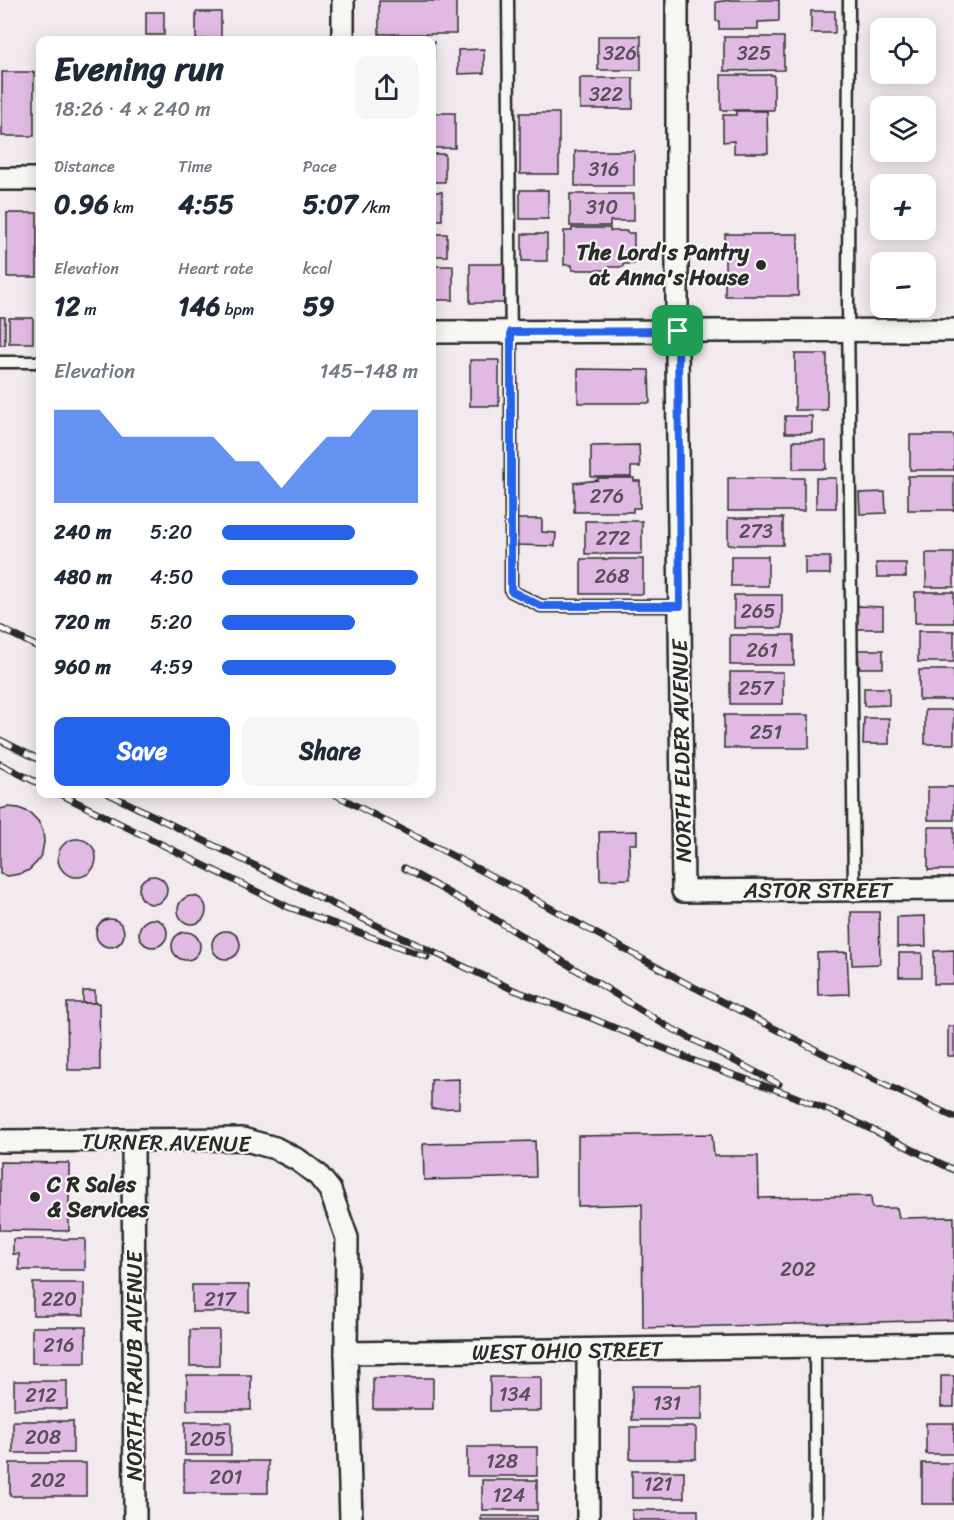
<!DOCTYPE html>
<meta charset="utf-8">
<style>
:root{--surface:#fff;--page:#f6f6f7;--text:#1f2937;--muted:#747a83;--accent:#2563eb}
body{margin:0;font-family:Sriracha,sans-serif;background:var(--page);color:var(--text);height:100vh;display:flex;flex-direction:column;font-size:22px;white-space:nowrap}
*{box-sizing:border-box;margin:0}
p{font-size:20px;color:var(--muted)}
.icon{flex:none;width:33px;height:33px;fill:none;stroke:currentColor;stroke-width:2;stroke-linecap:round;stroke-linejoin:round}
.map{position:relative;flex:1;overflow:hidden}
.details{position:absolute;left:36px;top:36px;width:400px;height:762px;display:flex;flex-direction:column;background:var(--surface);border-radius:12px;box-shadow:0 3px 15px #0003}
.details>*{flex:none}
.fabs{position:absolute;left:870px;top:18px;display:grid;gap:12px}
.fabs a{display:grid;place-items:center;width:66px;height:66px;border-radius:12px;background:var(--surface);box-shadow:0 3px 15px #0003;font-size:30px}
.pin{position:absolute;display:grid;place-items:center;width:51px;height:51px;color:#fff;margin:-26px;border-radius:12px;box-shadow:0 3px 9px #0006}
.round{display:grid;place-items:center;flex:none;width:63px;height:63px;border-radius:12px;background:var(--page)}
.head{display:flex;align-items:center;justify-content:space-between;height:102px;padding:0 18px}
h1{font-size:33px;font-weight:700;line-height:45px}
.stats{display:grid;grid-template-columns:repeat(3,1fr);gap:9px;height:102px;padding:6px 18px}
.stats div{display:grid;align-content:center}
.stats b{font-size:26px;font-weight:700}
.stats small{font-size:16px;font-weight:400}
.stats p{font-size:16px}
.chart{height:168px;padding:12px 18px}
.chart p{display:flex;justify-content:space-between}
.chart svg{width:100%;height:108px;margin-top:6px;fill:var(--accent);opacity:.7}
.cta{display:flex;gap:12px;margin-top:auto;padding:12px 18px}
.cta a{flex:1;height:69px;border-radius:12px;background:var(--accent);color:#fff;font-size:24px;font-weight:700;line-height:69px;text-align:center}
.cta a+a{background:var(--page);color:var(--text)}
ul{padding:0 18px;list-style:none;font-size:20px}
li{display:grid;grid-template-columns:96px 72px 1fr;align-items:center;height:45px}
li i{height:15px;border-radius:8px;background:var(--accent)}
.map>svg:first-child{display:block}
.building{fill:#e0bae3;stroke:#2b2b2b;stroke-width:1.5}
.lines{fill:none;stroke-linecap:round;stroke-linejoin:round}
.lane-casing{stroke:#2b2b2b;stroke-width:15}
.street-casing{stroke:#2b2b2b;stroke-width:26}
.lane{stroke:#f6f6f2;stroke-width:10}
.street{stroke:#f6f6f2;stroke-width:21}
.rail-casing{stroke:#2b2b2b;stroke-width:7}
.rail{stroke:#f6f6f2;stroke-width:4.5;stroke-dasharray:14;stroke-linecap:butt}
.route-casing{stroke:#fff;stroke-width:12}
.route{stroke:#2563eb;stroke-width:8}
.poi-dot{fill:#2b2b2b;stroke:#f6f6f2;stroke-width:2}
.labels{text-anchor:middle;stroke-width:4.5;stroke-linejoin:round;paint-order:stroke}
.number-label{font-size:20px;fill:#584f59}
.poi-label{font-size:22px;font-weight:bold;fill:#2b2b2b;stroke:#f6f6f2;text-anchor:end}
.street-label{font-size:22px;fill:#2b2b2b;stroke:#f6f6f2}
</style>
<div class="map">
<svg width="954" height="1520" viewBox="0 0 954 1520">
<rect width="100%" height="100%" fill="#f2eaef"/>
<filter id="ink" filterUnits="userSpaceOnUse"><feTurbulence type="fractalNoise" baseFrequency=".0167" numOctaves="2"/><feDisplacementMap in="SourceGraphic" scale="12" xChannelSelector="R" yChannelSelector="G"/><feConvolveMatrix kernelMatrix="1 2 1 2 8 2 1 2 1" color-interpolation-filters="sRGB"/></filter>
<g filter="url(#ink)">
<g class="building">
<polygon points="731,0 779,0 779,21 758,22 758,29 719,29 719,21 716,21 716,2"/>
<rect x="379" y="1" width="77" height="33"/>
<rect x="811" y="11" width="24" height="22"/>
<rect x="146" y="12" width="18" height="23"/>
<rect x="196" y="12" width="25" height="27"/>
<rect x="598" y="36" width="43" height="34"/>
<polygon points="724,37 784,37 784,70 724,71"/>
<rect x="432" y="42" width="2" height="31"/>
<polygon points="484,49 484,73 458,74 458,50"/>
<rect x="2" y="72" width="32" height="64"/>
<rect x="721" y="75" width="53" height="35"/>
<rect x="580" y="78" width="53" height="31"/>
<polygon points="736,111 767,111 768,153 734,153 734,141 723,142 723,115 736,115"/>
<rect x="432" y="113" width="23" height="35"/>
<rect x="520" y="113" width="39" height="61"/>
<rect x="575" y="151" width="59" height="35"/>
<rect x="432" y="154" width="13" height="28"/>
<rect x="520" y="190" width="28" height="29"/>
<rect x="432" y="192" width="10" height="28"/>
<polygon points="570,194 634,194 634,221 610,221 610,226 570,226"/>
<rect x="7" y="213" width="30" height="64"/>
<polygon points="572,228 610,228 610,231 627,231 627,233 634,233 634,264 623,264 623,267 609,267 609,270 572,270 572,265 564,265 564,231 572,231"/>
<rect x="432" y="234" width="15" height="22"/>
<rect x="522" y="234" width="25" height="27"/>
<rect x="725" y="234" width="73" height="62"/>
<rect x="470" y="264" width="34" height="39"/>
<rect x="432" y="266" width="21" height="34"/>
<rect x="0" y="317" width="5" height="28"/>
<rect x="9" y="318" width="24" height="25"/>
<rect x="795" y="354" width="32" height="56"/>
<rect x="470" y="360" width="29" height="46"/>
<polygon points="578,369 649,370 650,403 578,403"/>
<rect x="785" y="416" width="27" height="17"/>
<rect x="910" y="435" width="44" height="35"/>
<rect x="793" y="441" width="33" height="28"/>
<polygon points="639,445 640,467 631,467 631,477 591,477 591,446"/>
<rect x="908" y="476" width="46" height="34"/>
<polygon points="598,478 634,478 634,481 640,481 640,508 633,508 633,512 574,512 574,483 598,480"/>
<rect x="728" y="478" width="76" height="33"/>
<rect x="816" y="478" width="20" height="30"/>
<polygon points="885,492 886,513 860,514 859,493"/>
<rect x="728" y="518" width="55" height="27"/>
<polygon points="517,519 542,519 542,532 556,533 555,546 516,545"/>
<rect x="585" y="521" width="57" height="33"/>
<rect x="926" y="553" width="28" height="34"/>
<rect x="731" y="556" width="37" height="30"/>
<rect x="805" y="557" width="25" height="17"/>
<rect x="581" y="559" width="62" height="35"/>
<polygon points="876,563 906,563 906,577 877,577"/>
<rect x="915" y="592" width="39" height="31"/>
<rect x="734" y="595" width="48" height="33"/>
<polygon points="856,606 883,607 883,629 856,629"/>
<rect x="918" y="631" width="36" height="31"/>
<rect x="730" y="635" width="64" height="30"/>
<polygon points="858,650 883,650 883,668 859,668"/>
<rect x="919" y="670" width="35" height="30"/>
<rect x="730" y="672" width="53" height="32"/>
<polygon points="864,688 889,688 889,705 864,706"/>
<rect x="925" y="710" width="29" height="34"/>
<rect x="724" y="715" width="85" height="33"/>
<polygon points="864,718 889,718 889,744 863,744"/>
<rect x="928" y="787" width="26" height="33"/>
<polygon points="8,807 19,808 30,813 38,821 43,831 44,842 42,853 37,862 29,870 19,874 8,876 0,874 0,809"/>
<rect x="928" y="827" width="26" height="43"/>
<polygon points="637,831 637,844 629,844 630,879 600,880 599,832"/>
<circle cx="77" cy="858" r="19"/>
<circle cx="153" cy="890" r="14"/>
<circle cx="192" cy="910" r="14"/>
<polygon points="851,912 879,912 880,964 852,965"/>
<polygon points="925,916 926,946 897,947 897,917"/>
<circle cx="110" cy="933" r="14"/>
<circle cx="153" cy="933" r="14"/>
<circle cx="226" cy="945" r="14"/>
<circle cx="186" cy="946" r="14"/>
<polygon points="954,950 954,984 934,984 934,951"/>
<polygon points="847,952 849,994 818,995 817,953"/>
<rect x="899" y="953" width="23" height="24"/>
<rect x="83" y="991" width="12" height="12"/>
<polygon points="67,1003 99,1003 100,1070 68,1070"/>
<rect x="948" y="1026" width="6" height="30"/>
<polygon points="459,1079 459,1108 431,1109 431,1080"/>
<polygon points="712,1134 714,1156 758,1156 759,1198 871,1196 872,1208 897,1208 899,1218 954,1217 954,1320 643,1328 642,1204 578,1206 578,1136"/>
<polygon points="535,1141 536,1177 424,1180 423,1144"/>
<polygon points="0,1162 69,1163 69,1231 0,1230"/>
<polygon points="13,1239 85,1239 85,1270 19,1270 19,1254 13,1254"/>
<rect x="33" y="1283" width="51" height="32"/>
<rect x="192" y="1285" width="57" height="27"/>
<rect x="32" y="1327" width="54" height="36"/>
<rect x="190" y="1330" width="29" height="36"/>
<rect x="187" y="1375" width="64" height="35"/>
<rect x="941" y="1376" width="13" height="31"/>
<rect x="490" y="1377" width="51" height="34"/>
<rect x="373" y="1378" width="60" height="31"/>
<rect x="14" y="1381" width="53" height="28"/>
<rect x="632" y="1386" width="70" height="34"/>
<rect x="13" y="1421" width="60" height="32"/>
<rect x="185" y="1422" width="46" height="33"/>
<rect x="926" y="1423" width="28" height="31"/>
<rect x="630" y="1427" width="66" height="32"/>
<rect x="467" y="1447" width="70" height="29"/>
<rect x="184" y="1461" width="84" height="32"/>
<rect x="10" y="1463" width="76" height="33"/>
<rect x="922" y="1463" width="32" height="41"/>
<rect x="632" y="1471" width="52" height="27"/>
<rect x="482" y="1480" width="55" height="30"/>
<rect x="632" y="1510" width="66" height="10"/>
<rect x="481" y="1516" width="56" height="4"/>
</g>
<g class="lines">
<defs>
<g id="lane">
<polyline points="508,0 511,352 511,591 541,606 680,606"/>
<polyline points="849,0 848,307 854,890"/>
<polyline points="0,362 40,362"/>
<polyline points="815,1346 816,1520"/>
</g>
<g id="street">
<polyline points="343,0 343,40"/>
<polyline points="677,0 677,352 683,891 954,889"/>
<polyline points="0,179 40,179"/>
<polyline points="432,332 954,330"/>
<polyline points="0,1141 242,1139 275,1148 298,1160 318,1175 330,1190 347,1238 346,1353"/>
<polyline points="133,1141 135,1520"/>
<polyline points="351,1520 346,1353 954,1344"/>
<polyline points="588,1520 588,1350"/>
</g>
</defs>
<use href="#lane" class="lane-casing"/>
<use href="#street" class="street-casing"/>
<use href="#lane" class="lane"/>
<use href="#street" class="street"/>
<defs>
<g id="rail">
<polyline points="0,628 40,648"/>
<polyline points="0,740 40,760"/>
<polyline points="0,764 40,784"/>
<polyline points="60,794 288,907 427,957"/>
<polyline points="109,794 390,932 514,990 591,1018 697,1062 791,1095 853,1120"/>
<polyline points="334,794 507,884 684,982 873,1079 954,1117"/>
<polyline points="404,868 485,913 665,1025 779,1084"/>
<polyline points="846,1117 954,1170"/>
</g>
</defs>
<use href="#rail" class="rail-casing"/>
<use href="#rail" class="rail"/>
</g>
</g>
<g class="lines" filter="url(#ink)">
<defs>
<polygon id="route" points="678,331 680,606 541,606 511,591 511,332"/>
</defs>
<use href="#route" class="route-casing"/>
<use href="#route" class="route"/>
</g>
<g class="poi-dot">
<circle cx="761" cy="265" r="6"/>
<circle cx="35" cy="1197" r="6"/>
</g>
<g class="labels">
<g class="number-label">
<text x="620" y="60">326</text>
<text x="754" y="60">325</text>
<text x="606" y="101">322</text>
<text x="604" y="176">316</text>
<text x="602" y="214">310</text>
<text x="607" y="503">276</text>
<text x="756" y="538">273</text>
<text x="613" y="545">272</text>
<text x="612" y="583">268</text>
<text x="758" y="618">265</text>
<text x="762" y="657">261</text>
<text x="756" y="695">257</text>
<text x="766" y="739">251</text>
<text x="798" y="1276">202</text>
<text x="59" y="1306">220</text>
<text x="220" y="1306">217</text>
<text x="59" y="1352">216</text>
<text x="515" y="1401">134</text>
<text x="41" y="1402">212</text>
<text x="667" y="1410">131</text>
<text x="43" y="1444">208</text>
<text x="208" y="1446">205</text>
<text x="502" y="1468">128</text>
<text x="226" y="1484">201</text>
<text x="48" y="1487">202</text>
<text x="658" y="1491">121</text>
<text x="509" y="1502">124</text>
</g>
<g class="poi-label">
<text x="749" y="260">The Lord's Pantry<tspan x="749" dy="25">at Anna's House</tspan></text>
<text x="47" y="1192" text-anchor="start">C R Sales<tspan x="47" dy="25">&amp; Services</tspan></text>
</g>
<g class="street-label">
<text transform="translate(681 751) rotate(-91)" y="8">NORTH ELDER AVENUE</text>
<text x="818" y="898">ASTOR STREET</text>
<text transform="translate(166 1142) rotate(1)" y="8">TURNER AVENUE</text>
<text transform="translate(567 1350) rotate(-1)" y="8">WEST OHIO STREET</text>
<text transform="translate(134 1366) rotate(-90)" y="8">NORTH TRAUB AVENUE</text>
</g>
</g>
</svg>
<div class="fabs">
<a><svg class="icon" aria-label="locate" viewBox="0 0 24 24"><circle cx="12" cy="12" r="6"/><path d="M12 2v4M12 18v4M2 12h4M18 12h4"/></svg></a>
<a><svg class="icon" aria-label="layers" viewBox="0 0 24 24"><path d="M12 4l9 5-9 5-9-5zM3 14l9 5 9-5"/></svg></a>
<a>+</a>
<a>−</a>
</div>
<div class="pin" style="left:678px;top:331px;background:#1e9e55"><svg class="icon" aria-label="arrive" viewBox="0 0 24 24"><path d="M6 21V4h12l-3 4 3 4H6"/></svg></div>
<section class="details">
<div class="head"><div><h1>Evening run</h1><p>18:26 · 4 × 240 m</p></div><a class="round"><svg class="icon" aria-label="share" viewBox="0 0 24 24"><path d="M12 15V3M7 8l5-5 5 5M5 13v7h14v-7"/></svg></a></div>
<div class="stats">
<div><p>Distance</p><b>0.96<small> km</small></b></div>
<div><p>Time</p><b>4:55</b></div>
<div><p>Pace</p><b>5:07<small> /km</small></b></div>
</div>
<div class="stats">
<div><p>Elevation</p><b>12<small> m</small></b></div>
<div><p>Heart rate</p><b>146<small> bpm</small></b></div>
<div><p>kcal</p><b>59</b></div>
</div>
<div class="chart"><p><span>Elevation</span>145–148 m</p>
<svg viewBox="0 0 160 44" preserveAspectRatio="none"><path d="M0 44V6L10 6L20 6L30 17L40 17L50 17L60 17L70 17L80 27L90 27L100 38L110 27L120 17L130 17L140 6L150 6L160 6V44z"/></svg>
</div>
<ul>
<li><b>240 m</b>5:20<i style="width:68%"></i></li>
<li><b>480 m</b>4:50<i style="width:100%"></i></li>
<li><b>720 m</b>5:20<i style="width:68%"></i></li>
<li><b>960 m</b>4:59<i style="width:89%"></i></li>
</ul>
<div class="cta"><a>Save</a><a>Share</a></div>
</section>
</div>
